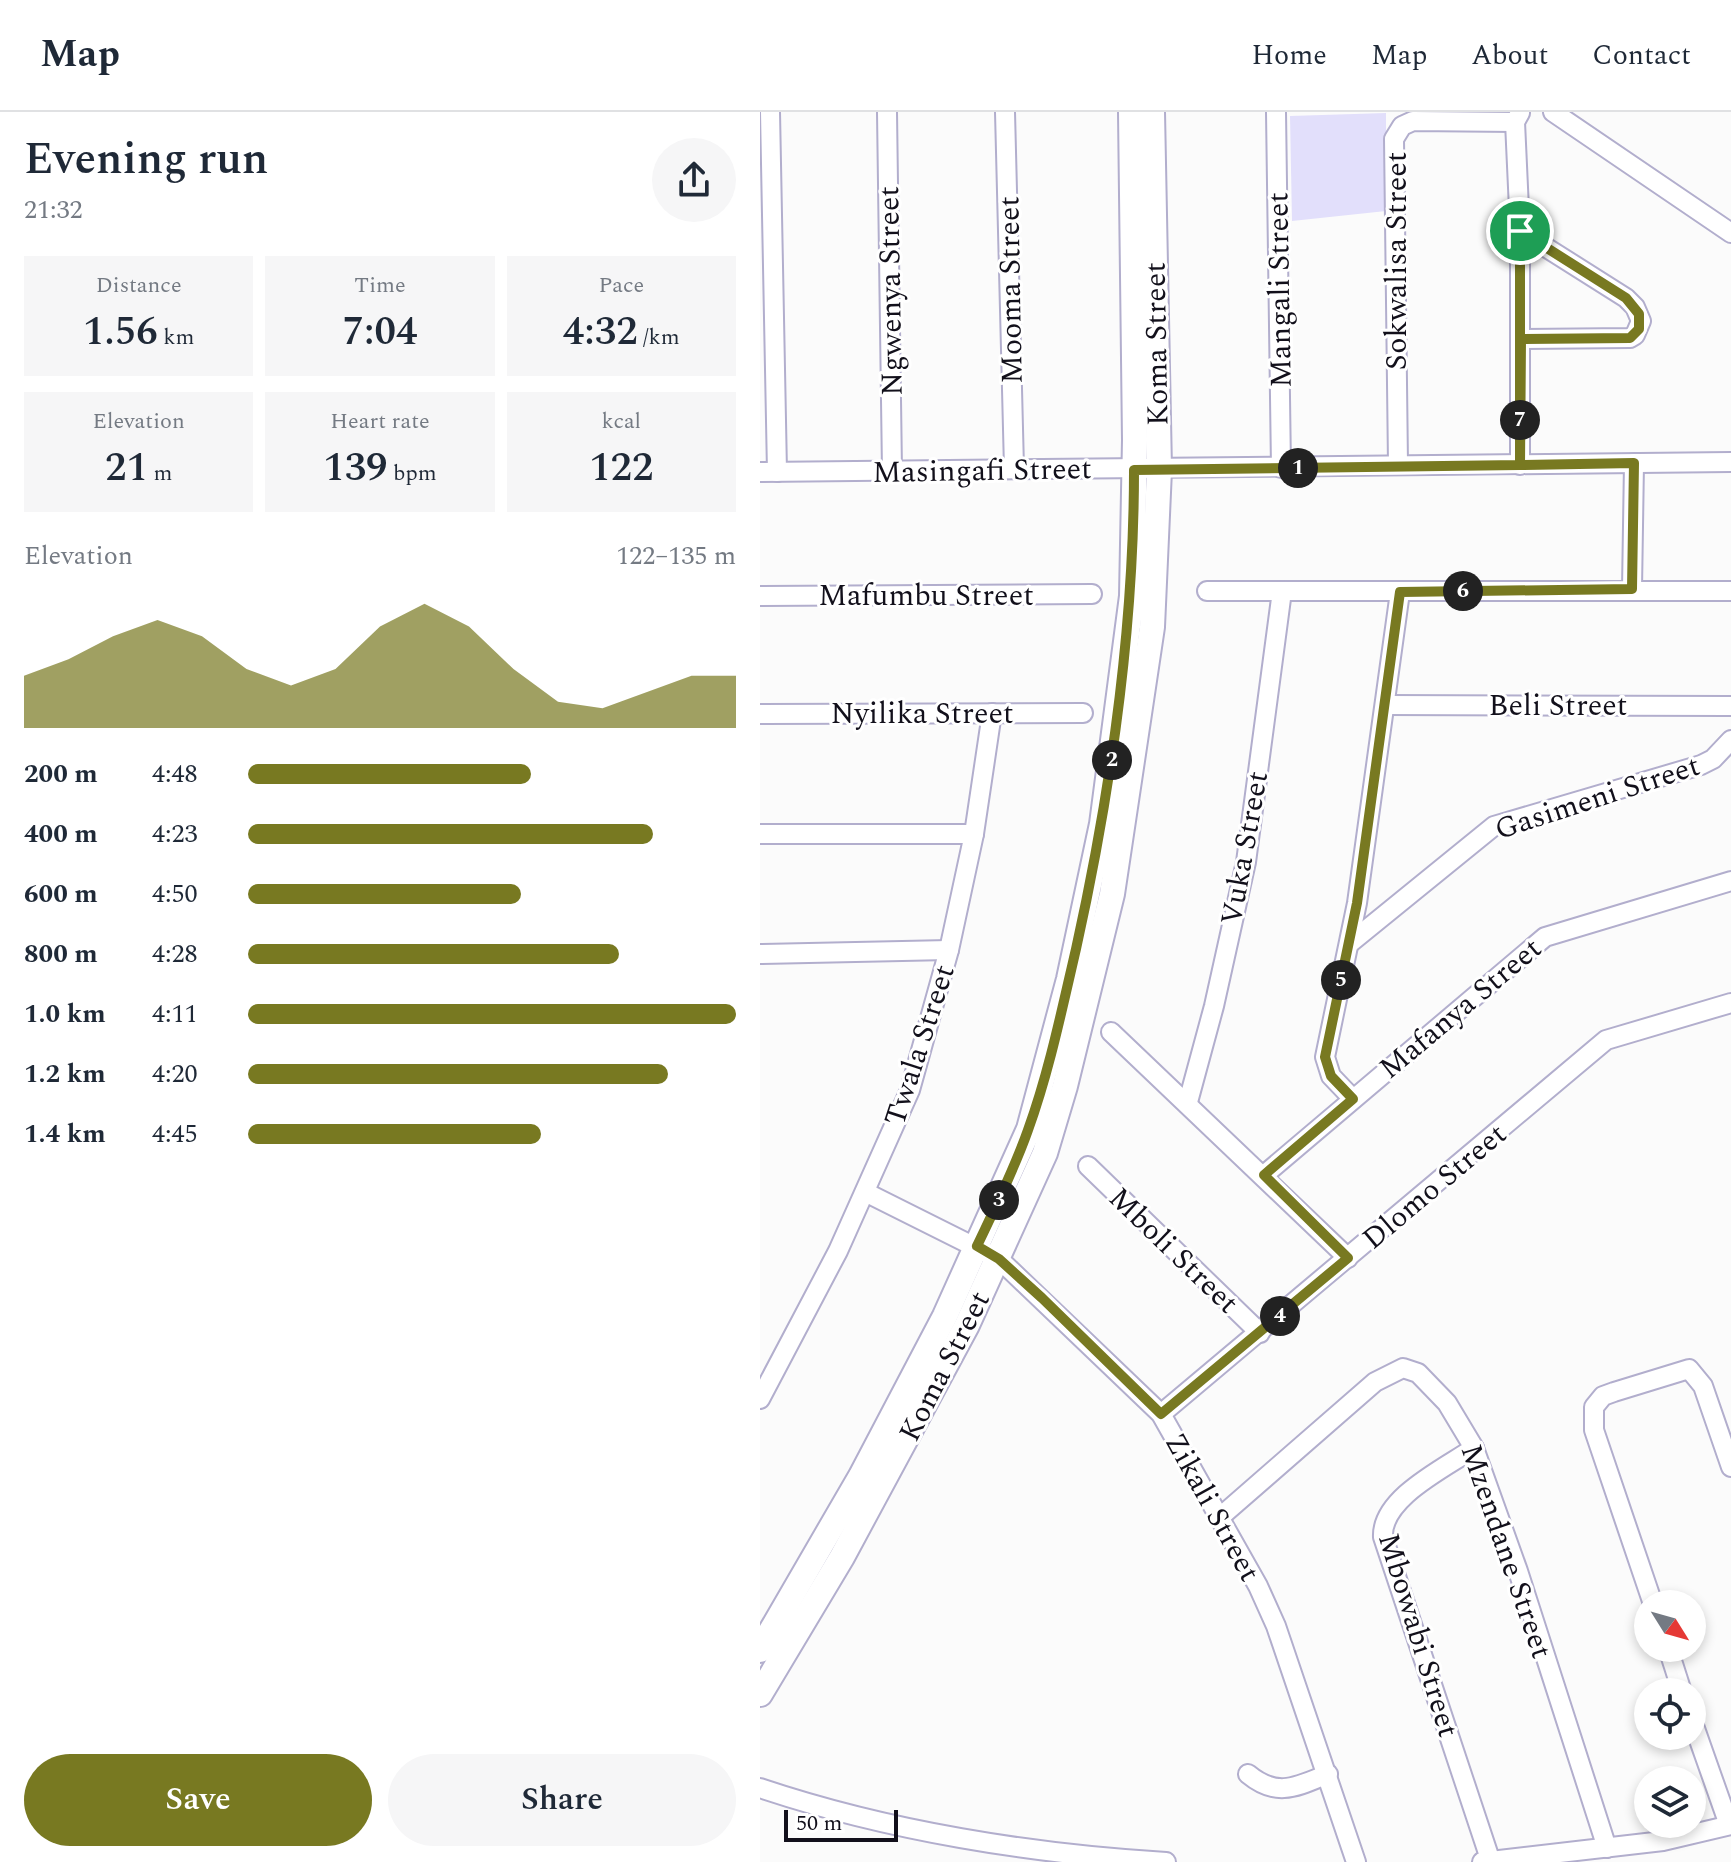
<!DOCTYPE html>
<meta charset="utf-8">
<style>
:root{--surface:#fff;--page:#f6f6f7;--text:#1f2937;--muted:#747a83;--line:#e0e1e3;--accent:#787921}
body{margin:0;font-family:Spectral,serif;background:var(--page);color:var(--text);height:100vh;display:flex;flex-direction:column;font-size:30px;white-space:nowrap}
*{box-sizing:border-box;margin:0}
p{font-size:26px;color:var(--muted)}
.icon{flex:none;width:44px;height:44px;fill:none;stroke:currentColor;stroke-width:2;stroke-linecap:round;stroke-linejoin:round}
.map{position:relative;flex:1;overflow:hidden}
.panel{display:flex;flex-direction:column;background:var(--surface);width:760px}
.panel>*{flex:none}
.needle{width:52px;rotate:127deg}
.fabs{position:absolute;left:874px;top:1478px;display:grid;gap:16px}
.fabs a{display:grid;place-items:center;width:72px;height:72px;border-radius:50%;background:var(--surface);box-shadow:0 4px 12px #0003;font-size:40px}
.scale{position:absolute;left:24px;bottom:20px;width:114px;box-sizing:border-box;padding-left:8px;border:4px solid #12101b;border-top:0;font-size:22px;line-height:28px;white-space:nowrap;color:#12101b;-webkit-text-stroke:6px #fff;paint-order:stroke}
.pin{position:absolute;display:grid;place-items:center;width:68px;height:68px;color:#fff;margin:-34px;border:4px solid #fff;border-radius:50%;box-shadow:0 2px 8px #0007}
.km{position:absolute;width:40px;height:40px;margin:-20px;border-radius:50%;background:#222;color:#fff;font-size:22px;line-height:40px;text-align:center}
.round{display:grid;place-items:center;flex:none;width:84px;height:84px;border-radius:42px;background:var(--page)}
.summary{display:flex;align-items:center;justify-content:space-between;height:136px;padding:0 24px}
h1{font-size:44px;font-weight:600;line-height:60px}
.figures{display:grid;grid-template-columns:repeat(3,1fr);gap:12px;height:136px;padding:8px 24px}
.figures div{display:grid;align-content:center;border-radius:0px;background:var(--page);text-align:center}
.figures b{font-size:40px;font-weight:600}
.figures small{font-size:22px;font-weight:400}
.figures p{font-size:22px}
.chart{height:224px;padding:16px 24px}
.chart p{display:flex;justify-content:space-between}
.chart svg{width:100%;height:144px;margin-top:8px;fill:var(--accent);opacity:.7}
.primary-button{display:flex;gap:16px;margin-top:auto;padding:16px 24px}
.primary-button a{flex:1;height:92px;border-radius:48px;background:var(--accent);color:#fff;font-size:32px;font-weight:600;line-height:92px;text-align:center}
.primary-button a+a{background:var(--page);color:var(--text)}
ul{padding:0 24px;list-style:none;font-size:26px}
li{display:grid;grid-template-columns:128px 96px 1fr;align-items:center;height:60px}
li i{height:20px;border-radius:10px;background:var(--accent)}
header{display:flex;align-items:center;gap:48px;box-sizing:border-box;height:112px;padding:0 40px;background:var(--surface);border-bottom:2px solid var(--line)}
header strong{font-size:38px}
nav{display:flex;gap:44px;margin-inline-start:auto;font-size:28px}
main{display:flex;flex:1;min-height:0}
.map>svg:first-child{display:block}
.green{fill:#e2dffb}
.lines{fill:none;stroke-linecap:round;stroke-linejoin:round}
.minor-casing{stroke:#b2aecd;stroke-width:22}
.major-casing{stroke:#b2aecd;stroke-width:28}
.minor{stroke:#fff;stroke-width:18}
.major{stroke:#fff;stroke-width:24}
.route-casing{stroke:#fff;stroke-width:16}
.route{stroke:#787921;stroke-width:10}
.labels{text-anchor:middle;stroke-width:6;stroke-linejoin:round;paint-order:stroke}
.street-label{font-size:30px;fill:#12101b;stroke:#fff}
</style>
<header>
<strong>Map</strong>
<nav><a>Home</a><a>Map</a><a>About</a><a>Contact</a></nav>
</header>
<main>
<section class="panel">
<div class="summary"><div><h1>Evening run</h1><p>21:32</p></div><a class="round"><svg class="icon" aria-label="share" viewBox="0 0 24 24"><path d="M12 15V3M7 8l5-5 5 5M5 13v7h14v-7"/></svg></a></div>
<div class="figures">
<div><p>Distance</p><b>1.56<small> km</small></b></div>
<div><p>Time</p><b>7:04</b></div>
<div><p>Pace</p><b>4:32<small> /km</small></b></div>
</div>
<div class="figures">
<div><p>Elevation</p><b>21<small> m</small></b></div>
<div><p>Heart rate</p><b>139<small> bpm</small></b></div>
<div><p>kcal</p><b>122</b></div>
</div>
<div class="chart"><p><span>Elevation</span>122–135 m</p>
<svg viewBox="0 0 160 44" preserveAspectRatio="none"><path d="M0 44V28L10 23L20 16L30 11L40 16L50 26L60 31L70 26L80 13L90 6L100 13L110 26L120 36L130 38L140 33L150 28L160 28V44z"/></svg>
</div>
<ul>
<li><b>200 m</b>4:48<i style="width:58%"></i></li>
<li><b>400 m</b>4:23<i style="width:83%"></i></li>
<li><b>600 m</b>4:50<i style="width:56%"></i></li>
<li><b>800 m</b>4:28<i style="width:76%"></i></li>
<li><b>1.0 km</b>4:11<i style="width:100%"></i></li>
<li><b>1.2 km</b>4:20<i style="width:86%"></i></li>
<li><b>1.4 km</b>4:45<i style="width:60%"></i></li>
</ul>
<div class="primary-button"><a>Save</a><a>Share</a></div>
</section>
<div class="map">
<svg width="971" height="1750" viewBox="0 0 971 1750">
<rect width="100%" height="100%" fill="#fbfbfb"/>
<polygon class="green" points="626,1 626,99 532,109 530,4"/>
<g class="lines">
<defs>
<g id="minor">
<polyline points="10,0 17,360"/>
<polyline points="127,0 132,359"/>
<polyline points="245,0 254,356"/>
<polyline points="516,0 521,356"/>
<polyline points="793,0 971,121"/>
<polyline points="760,1 755,10 760,119 760,353"/>
<polyline points="760,119 866,186 875,195 881,209 875,223 870,226 761,227"/>
<polyline points="638,352 634,27 642,14 653,9 755,10"/>
<polyline points="0,360 971,350"/>
<polyline points="872,477 874,351"/>
<polyline points="447,479 971,479"/>
<polyline points="0,484 332,482"/>
<polyline points="626,593 971,594"/>
<polyline points="0,602 323,601"/>
<polyline points="0,722 214,722"/>
<polyline points="590,831 734,714 941,653 953,647 971,628"/>
<polyline points="0,842 189,838"/>
<polyline points="351,920 588,1146"/>
<polyline points="593,987 571,964 565,945 597,791 640,480"/>
<polyline points="428,990 454,894 486,750 522,479"/>
<polyline points="328,1054 500,1221"/>
<polyline points="504,1063 785,825 971,769"/>
<polyline points="105,1080 239,1147 401,1302 498,1474 516,1514 596,1750"/>
<polyline points="0,1287 78,1139 150,978 189,838 214,722 232,601"/>
<polyline points="401,1302 846,928 971,891"/>
<path d="M 714,1336 C 685,1356 621,1386 623,1425 L 731,1750"/>
<polyline points="459,1406 615,1270 643,1256 658,1261 687,1291 714,1336 758,1459 847,1736"/>
<polyline points="893,1492 834,1318 834,1295 843,1284 854,1280 929,1257 943,1274 971,1355"/>
<polyline points="908,1536 922,1580"/>
<polyline points="932,1608 969,1713"/>
<path d="M 488,1662 C 517,1686 536,1675 568,1662"/>
<path d="M 0,1676 C 128,1719 272,1742 406,1750"/>
<polyline points="722,1750 903,1729 971,1713"/>
</g>
<g id="major">
<polyline points="0,1538 101,1364 185,1204 269,1017 309,867 342,712 372,484 375,328 371,0"/>
<polyline points="0,1582 82,1445 207,1213 285,1041 305,974 352,782 392,515 399,358 392,0"/>
</g>
</defs>
<use href="#minor" class="minor-casing"/>
<use href="#major" class="major-casing"/>
<use href="#minor" class="minor"/>
<use href="#major" class="major"/>
</g>
<g class="lines">
<defs>
<path id="route" d="M 760,119 L 760,353 L 374,358 C 374,520 351,679 316,837 C 302,897 289,960 268,1018 C 254,1058 235,1096 217,1134 L 239,1147 L 282,1186 L 401,1302 L 588,1146 L 504,1063 L 593,987 L 571,964 L 565,945 L 597,791 L 640,480 L 872,477 L 874,351 L 760,353 L 761,227 L 870,226 L 879,217 L 879,202 L 866,186 L 760,119"/>
</defs>
<use href="#route" class="route-casing"/>
<use href="#route" class="route"/>
</g>
<g class="labels">
<g class="street-label">
<text transform="translate(636 149) rotate(-90)" y="10">Sokwalisa Street</text>
<text transform="translate(250 178) rotate(-91)" y="10">Mooma Street</text>
<text transform="translate(519 178) rotate(-91)" y="10">Mangali Street</text>
<text transform="translate(130 179) rotate(-91)" y="10">Ngwenya Street</text>
<text transform="translate(396 232) rotate(-91)" y="10">Koma Street</text>
<text transform="translate(222 358) rotate(-1)" y="10">Masingafi Street</text>
<text x="166" y="493">Mafumbu Street</text>
<text x="798" y="603">Beli Street</text>
<text x="162" y="611">Nyilika Street</text>
<text transform="translate(837 685) rotate(-18)" y="10">Gasimeni Street</text>
<text transform="translate(484 736) rotate(-80)" y="10">Vuka Street</text>
<text transform="translate(700 896) rotate(-40)" y="10">Mafanya Street</text>
<text transform="translate(159 933) rotate(-72)" y="10">Twala Street</text>
<text transform="translate(674 1074) rotate(-40)" y="10">Dlomo Street</text>
<text transform="translate(414 1138) rotate(44)" y="10">Mboli Street</text>
<text transform="translate(184 1254) rotate(-63)" y="10">Koma Street</text>
<text transform="translate(453 1395) rotate(61)" y="10">Zikali Street</text>
<text transform="translate(747 1439) rotate(71)" y="10">Mzendane Street</text>
<text transform="translate(659 1523) rotate(73)" y="10">Mbowabi Street</text>
</g>
</g>
</svg>
<div class="fabs">
<a><svg class="needle" viewBox="-14 -14 28 28"><path d="M0-13l5 13h-10z" fill="#e53935"/><path d="M0 13l5-13h-10z" fill="#747a83"/></svg></a>
<a><svg class="icon" aria-label="locate" viewBox="0 0 24 24"><circle cx="12" cy="12" r="6"/><path d="M12 2v4M12 18v4M2 12h4M18 12h4"/></svg></a>
<a><svg class="icon" aria-label="layers" viewBox="0 0 24 24"><path d="M12 4l9 5-9 5-9-5zM3 14l9 5 9-5"/></svg></a>
</div>
<div class="scale">50 m</div>
<div class="pin" style="left:760px;top:119px;background:#1e9e55"><svg class="icon" aria-label="arrive" viewBox="0 0 24 24"><path d="M6 21V4h12l-3 4 3 4H6"/></svg></div>
<b class="km" style="left:538px;top:356px">1</b>
<b class="km" style="left:352px;top:648px">2</b>
<b class="km" style="left:239px;top:1088px">3</b>
<b class="km" style="left:520px;top:1204px">4</b>
<b class="km" style="left:581px;top:868px">5</b>
<b class="km" style="left:703px;top:479px">6</b>
<b class="km" style="left:760px;top:308px">7</b>
</div>
</main>
